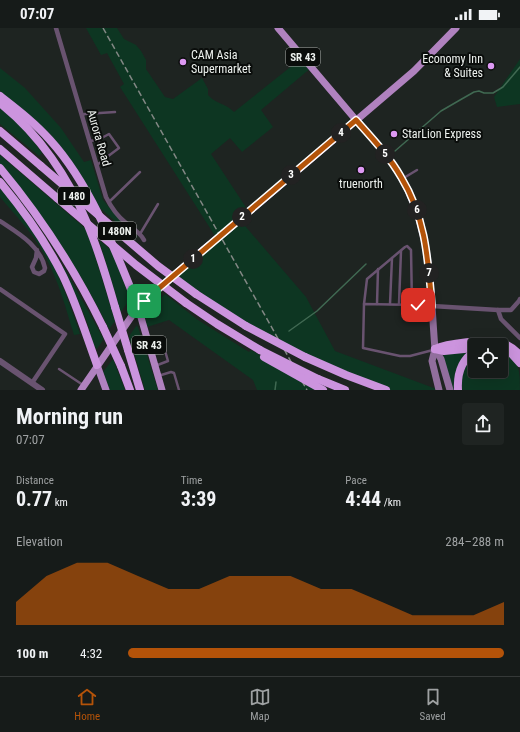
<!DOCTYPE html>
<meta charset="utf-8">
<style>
:root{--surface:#161b19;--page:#1f2422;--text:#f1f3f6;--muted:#9ea1a2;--line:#353938;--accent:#b45309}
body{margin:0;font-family:"Roboto Condensed",sans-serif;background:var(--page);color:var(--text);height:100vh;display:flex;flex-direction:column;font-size:15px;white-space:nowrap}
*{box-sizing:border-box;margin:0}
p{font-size:13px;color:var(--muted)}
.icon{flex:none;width:22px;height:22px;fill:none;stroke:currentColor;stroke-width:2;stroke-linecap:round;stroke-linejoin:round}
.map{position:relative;height:362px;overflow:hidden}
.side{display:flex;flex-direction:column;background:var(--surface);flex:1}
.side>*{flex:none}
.fabs{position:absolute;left:468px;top:310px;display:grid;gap:8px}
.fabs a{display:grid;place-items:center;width:40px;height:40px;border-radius:4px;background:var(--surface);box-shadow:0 4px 16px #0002,0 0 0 1px var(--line);font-size:20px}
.pin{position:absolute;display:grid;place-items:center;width:34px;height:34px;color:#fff;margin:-17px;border-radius:8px;box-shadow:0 2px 6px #0006}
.km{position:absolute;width:20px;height:20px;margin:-10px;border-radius:50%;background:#222;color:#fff;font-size:11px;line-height:20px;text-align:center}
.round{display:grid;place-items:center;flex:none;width:42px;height:42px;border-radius:4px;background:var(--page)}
.headline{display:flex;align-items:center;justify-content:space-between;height:68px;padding:0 16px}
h1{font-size:22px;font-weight:700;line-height:30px}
.figures{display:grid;grid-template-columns:repeat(3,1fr);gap:6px;height:68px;padding:4px 16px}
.figures div{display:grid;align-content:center}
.figures b{font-size:20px;font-weight:700}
.figures small{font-size:11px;font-weight:400}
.figures p{font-size:11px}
.chart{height:112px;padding:8px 16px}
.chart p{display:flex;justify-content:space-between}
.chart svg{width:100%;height:72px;margin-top:4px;fill:var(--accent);opacity:.7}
ul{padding:0 16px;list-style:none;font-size:13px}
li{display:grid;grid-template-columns:64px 48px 1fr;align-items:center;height:30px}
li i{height:10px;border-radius:5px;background:var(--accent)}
.status{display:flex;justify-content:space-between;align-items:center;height:28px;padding:0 20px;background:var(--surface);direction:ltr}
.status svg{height:11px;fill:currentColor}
.menu{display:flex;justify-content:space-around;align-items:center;height:56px;border-top:1px solid var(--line);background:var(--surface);font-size:11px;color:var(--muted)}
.menu a{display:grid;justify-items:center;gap:2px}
.menu .active{color:var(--accent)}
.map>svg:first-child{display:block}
.green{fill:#0d3622}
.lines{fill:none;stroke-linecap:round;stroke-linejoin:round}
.stream{stroke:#406952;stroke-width:1.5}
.service{stroke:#695370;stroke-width:2.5}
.minor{stroke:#695370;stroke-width:4.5}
.tertiary{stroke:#695370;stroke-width:6}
.secondary{stroke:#916e9d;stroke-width:7}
.primary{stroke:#b082bf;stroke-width:7}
.motorway{stroke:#cc94de;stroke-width:8}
.rail{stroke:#838885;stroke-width:1.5;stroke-dasharray:6 3;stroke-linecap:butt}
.motorway-bridge{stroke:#cc94de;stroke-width:8}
.route-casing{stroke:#fff;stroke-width:8}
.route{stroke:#b45309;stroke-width:5}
.poi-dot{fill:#dd99f3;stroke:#0a0d0b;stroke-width:1.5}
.labels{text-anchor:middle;stroke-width:4;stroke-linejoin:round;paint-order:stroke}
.shield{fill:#0a0d0b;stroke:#aaadab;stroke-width:1}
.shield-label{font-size:11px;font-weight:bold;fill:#eef2ef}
.poi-label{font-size:12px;fill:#eef2ef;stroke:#0a0d0b;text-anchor:start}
.street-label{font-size:12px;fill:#eef2ef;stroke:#0a0d0b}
</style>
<div class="status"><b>07:07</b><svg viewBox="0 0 49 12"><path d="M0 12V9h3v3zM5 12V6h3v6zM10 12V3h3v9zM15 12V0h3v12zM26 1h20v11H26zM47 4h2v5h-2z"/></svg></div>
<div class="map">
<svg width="520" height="362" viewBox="0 0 520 362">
<rect width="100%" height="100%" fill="#1e2421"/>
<g class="green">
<path d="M 86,0 L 117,0 L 124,11 L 136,17 L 141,23 L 146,32 L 146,41 L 165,69 L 173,71 L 202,50 L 208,61 L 208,67 C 216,76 225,75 234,84 L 303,29 L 312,39 L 261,82 L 273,99 L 242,124 L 230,110 L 211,126 L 249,184 L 240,192 L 306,269 L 335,323 L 439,362 L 386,362 L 305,329 L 171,250 L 217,211 L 120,59 L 124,56 L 107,25 L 101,27 Z"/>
<polygon points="520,31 520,76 497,79 494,69"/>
<polygon points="0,40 25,60 61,100 84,134 91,132 103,172 118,190 137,208 136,211 94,175 52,108 31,88 0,63"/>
<path d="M 0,79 C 16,93 30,107 42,125 L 39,128 L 0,96 Z"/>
<path d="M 0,127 L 87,202 L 115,293 L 109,301 C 80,242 42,186 0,136 Z"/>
<path d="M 0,159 C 20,183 39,209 53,237 C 64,259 72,283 80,306 L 74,307 C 66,281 59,254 46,230 C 35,207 16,188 0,169 Z"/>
<polygon points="99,212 112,223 130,271 121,284"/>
<path d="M 62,239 L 64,239 L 103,310 L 103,312 L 97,321 L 92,316 C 92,297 71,258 62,239 Z"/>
<polygon points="165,266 198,292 249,324 251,322 323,362 257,362 253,352 169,292 147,299 145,288 149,279 150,278 152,278"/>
<polygon points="137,297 139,302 158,362 145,362 129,308"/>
<polygon points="471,322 456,362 453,362 449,351 443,326"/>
<path d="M 501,323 C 520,332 520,343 520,362 L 460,362 C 461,344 462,339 475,326 L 475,343 L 501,343 Z"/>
<polygon points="113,331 125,362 110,362 103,344"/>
</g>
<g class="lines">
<g class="stream">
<polyline points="395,123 441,83 460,72 474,64 479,63 484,65 493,65 503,59 520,39"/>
<polyline points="289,303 317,283 366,236"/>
<polyline points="275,362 276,354"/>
</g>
<g class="service">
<polyline points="82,87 85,86 115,84"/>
<polyline points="98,112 109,106 119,120 107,129"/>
<polyline points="89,113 98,112 107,129 97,137"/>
<polyline points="402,151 417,142"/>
<polyline points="109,174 140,144"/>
<polyline points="140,206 158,176"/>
<polyline points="364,276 367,251 405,219 407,218 411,222 412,277"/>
<polyline points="377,276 378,241"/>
<polyline points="390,276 392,230"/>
<polyline points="399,276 401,223"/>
<polyline points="432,278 418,277 364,276 363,320 400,328 410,328 433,322"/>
<polyline points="155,338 168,333 161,309"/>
<polyline points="59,341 83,357"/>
<polyline points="158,348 171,344 174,345 179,362"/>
</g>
<g class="minor">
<path d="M 56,0 L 106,169 C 111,179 117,188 126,195 C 133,201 140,204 144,212"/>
<path d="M 0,193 C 18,205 40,217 45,240 L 44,243 L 39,246 L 34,244 L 32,239 L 36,230 L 37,222"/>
<polyline points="0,261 65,306 32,355"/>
<polyline points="432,278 498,282 511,282 519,273 520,271"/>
<polyline points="498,282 501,291 520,310"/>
</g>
<polyline class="tertiary" points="0,333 42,362"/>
<g class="secondary">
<path d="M 356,92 C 372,110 389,128 401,149 C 432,201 430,262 435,321 L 432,333 L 439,362"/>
<polyline points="435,321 441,331 450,362"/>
</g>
<g class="primary">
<polyline points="278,0 356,92"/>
<polyline points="138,279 162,362"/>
<polyline points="97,337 106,362"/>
<polyline points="81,362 138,279 204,221 223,206 414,43 456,0"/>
</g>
<g class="motorway">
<path d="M 0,68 C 18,82 35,95 50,112 C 91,157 116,224 138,279"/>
<path d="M 0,75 C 39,106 69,150 87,195 C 99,223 107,251 115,279"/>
<polyline points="0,103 41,138"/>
<polyline points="0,121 57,170"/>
<path d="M 0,140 C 41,189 75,242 103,299"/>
<path d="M 0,154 C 24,183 46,214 63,248 C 77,277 86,307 97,337"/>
<polyline points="196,266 246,298"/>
<polyline points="186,275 217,296 260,322"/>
<path d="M 435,321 C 447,315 486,311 499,314 C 508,316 514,321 520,327"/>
<polyline points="435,321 444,323 474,320"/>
<polyline points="128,322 140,362"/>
<polyline points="511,325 520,335"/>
<polyline points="305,329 346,347 386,362"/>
<polyline points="121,338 130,362"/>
<polyline points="318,351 345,362"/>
<path d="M 458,362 C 457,346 461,332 475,323"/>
</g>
<polyline class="rail" points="103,0 307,362"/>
<g class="motorway-bridge">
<polyline points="41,138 158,238 196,266"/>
<polyline points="57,170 136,237 186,275"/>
<polyline points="115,279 128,322"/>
<polyline points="246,298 305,329"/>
<polyline points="103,299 121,338"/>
<polyline points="260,322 318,351"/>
<polyline points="264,329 323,362"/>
</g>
</g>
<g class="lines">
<defs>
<path id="route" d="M 144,273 L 356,92 C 372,110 389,128 401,149 C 426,190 428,232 432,278 L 418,277"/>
</defs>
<use href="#route" class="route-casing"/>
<use href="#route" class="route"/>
</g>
<g class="poi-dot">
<circle cx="183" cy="34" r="4"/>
<circle cx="491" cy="38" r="4"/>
<circle cx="394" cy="106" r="4"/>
<circle cx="361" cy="142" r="4"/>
</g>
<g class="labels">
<g class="shield">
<rect x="286" y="20" width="34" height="18" rx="3"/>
<rect x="58" y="159" width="32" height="18" rx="3"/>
<rect x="98" y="194" width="38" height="18" rx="3"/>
<rect x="132" y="308" width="34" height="18" rx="3"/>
</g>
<g class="shield-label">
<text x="303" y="33">SR 43</text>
<text x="74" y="172">I 480</text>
<text x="117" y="207">I 480N</text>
<text x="149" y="321">SR 43</text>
</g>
<g class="poi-label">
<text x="191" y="31">CAM Asia<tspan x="191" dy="14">Supermarket</tspan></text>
<text x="483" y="35" text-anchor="end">Economy Inn<tspan x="483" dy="14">&amp; Suites</tspan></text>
<text x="402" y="110">StarLion Express</text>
<text x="361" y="160" text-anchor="middle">truenorth</text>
</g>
<g class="street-label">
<text transform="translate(99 110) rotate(74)" y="4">Aurora Road</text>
</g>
</g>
</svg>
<div class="fabs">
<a><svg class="icon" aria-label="locate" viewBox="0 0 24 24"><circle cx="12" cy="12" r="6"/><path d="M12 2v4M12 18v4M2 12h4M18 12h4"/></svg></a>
</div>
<div class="pin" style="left:144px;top:273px;background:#1e9e55"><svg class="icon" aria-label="arrive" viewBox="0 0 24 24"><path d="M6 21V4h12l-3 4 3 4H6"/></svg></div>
<div class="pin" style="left:418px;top:277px;background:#d93025"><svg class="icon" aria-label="check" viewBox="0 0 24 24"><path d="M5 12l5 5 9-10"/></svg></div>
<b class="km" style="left:193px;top:231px">1</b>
<b class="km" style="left:242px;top:189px">2</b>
<b class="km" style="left:291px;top:147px">3</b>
<b class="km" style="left:341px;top:105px">4</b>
<b class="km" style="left:385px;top:126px">5</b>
<b class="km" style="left:417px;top:182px">6</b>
<b class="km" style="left:429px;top:245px">7</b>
</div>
<section class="side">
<div class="headline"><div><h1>Morning run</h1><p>07:07</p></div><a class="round"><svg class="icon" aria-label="share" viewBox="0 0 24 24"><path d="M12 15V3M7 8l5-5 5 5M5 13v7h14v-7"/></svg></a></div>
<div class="figures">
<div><p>Distance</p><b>0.77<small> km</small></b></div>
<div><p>Time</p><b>3:39</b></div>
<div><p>Pace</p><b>4:44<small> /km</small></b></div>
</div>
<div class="chart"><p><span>Elevation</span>284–288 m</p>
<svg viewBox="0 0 160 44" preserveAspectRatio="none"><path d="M0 44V30L10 14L20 6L30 6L40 14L50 22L60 22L70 14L80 14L90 14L100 22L110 22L120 30L130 38L140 38L150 38L160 30V44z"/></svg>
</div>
<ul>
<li><b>100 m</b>4:32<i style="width:100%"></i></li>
</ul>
</section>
<nav class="menu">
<a class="active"><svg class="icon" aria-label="home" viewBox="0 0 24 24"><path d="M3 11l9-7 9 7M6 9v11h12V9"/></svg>Home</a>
<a><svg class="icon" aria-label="map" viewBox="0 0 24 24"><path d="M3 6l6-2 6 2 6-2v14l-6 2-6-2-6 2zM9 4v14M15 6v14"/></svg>Map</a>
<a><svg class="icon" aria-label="saved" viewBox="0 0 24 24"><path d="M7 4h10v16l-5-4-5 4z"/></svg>Saved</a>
</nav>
